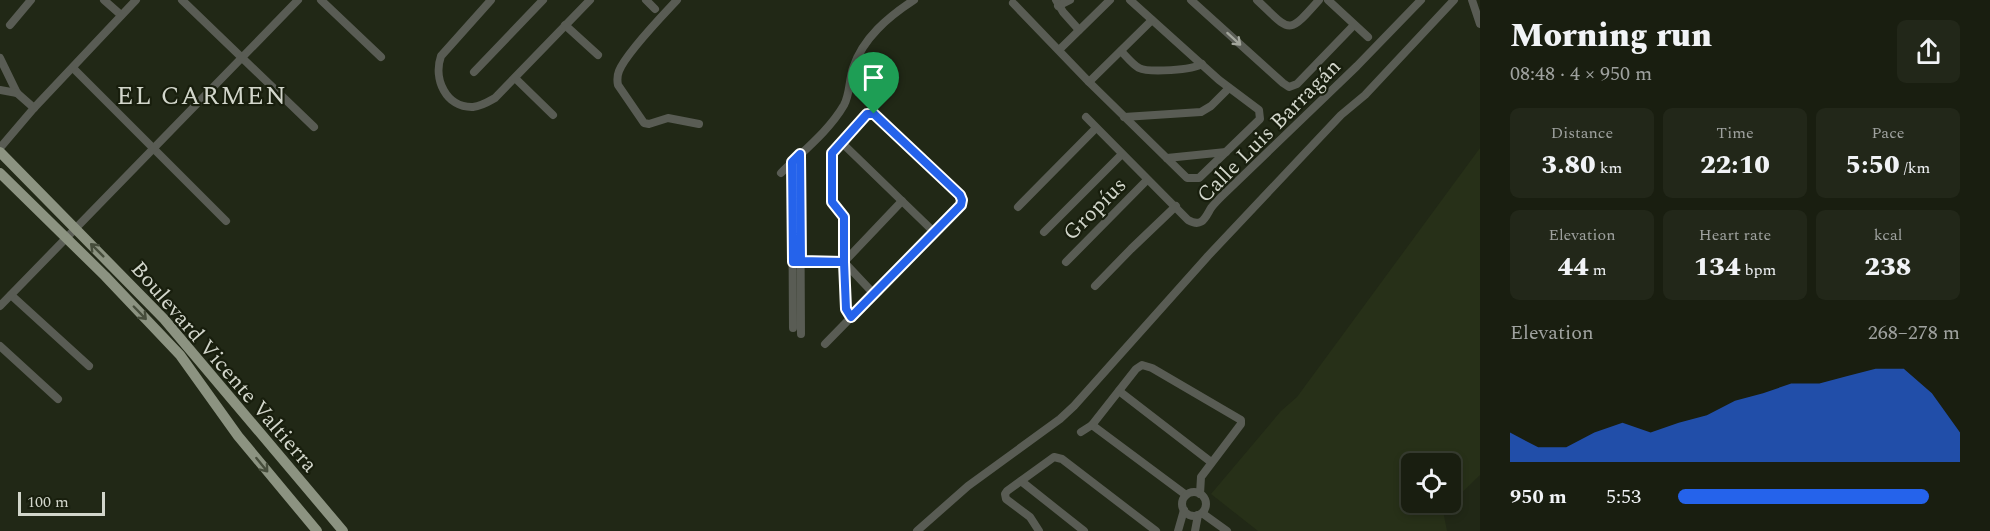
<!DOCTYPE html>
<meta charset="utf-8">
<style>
:root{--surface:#191e10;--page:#222719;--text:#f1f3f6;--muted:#9fa29f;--line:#373c30;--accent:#2563eb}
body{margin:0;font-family:Spectral,serif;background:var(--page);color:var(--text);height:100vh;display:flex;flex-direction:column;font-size:22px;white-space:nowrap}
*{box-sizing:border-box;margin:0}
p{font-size:20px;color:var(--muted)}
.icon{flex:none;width:33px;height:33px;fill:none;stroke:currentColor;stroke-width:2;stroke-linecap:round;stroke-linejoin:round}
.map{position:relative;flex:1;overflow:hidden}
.panel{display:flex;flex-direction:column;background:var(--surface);width:510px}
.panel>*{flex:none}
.controls{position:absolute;left:1401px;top:453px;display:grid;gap:12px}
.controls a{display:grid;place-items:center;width:60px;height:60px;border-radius:9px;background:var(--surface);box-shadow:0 3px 9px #0003,0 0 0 2px var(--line);font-size:30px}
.scale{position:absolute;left:18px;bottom:15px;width:87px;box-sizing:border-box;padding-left:6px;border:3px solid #d2d6cb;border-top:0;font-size:16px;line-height:21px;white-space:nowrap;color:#d2d6cb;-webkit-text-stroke:4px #181e0d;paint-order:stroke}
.pin{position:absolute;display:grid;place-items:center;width:51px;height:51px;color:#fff;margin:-62px -26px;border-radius:50% 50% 50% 0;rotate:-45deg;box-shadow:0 0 6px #0007}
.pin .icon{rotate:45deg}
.round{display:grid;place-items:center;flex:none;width:63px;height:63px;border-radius:9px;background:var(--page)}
.headline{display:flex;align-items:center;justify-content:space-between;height:102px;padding:0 30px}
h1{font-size:33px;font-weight:800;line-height:45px}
.figures{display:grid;grid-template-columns:repeat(3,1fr);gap:9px;height:102px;padding:6px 30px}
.figures div{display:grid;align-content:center;border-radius:9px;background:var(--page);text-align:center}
.figures b{font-size:26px;font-weight:800}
.figures small{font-size:16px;font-weight:400}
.figures p{font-size:16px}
.chart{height:168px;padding:12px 30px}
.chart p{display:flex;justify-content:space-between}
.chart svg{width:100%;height:108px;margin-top:6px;fill:var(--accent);opacity:.7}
ul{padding:0 30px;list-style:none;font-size:20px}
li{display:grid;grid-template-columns:96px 72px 1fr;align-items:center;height:45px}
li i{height:15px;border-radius:8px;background:var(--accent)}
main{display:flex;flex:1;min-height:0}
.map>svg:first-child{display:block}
.built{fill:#273018;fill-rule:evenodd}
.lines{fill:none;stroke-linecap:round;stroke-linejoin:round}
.minor{stroke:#595c54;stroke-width:8}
.major{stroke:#8c9381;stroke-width:10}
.oneway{stroke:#a2a59b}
.oneway2{stroke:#464d3b}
.route-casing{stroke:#fff;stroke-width:12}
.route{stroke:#2563eb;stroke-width:8}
.labels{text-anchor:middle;stroke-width:4.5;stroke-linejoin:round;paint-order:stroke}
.street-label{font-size:22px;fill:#d2d6cb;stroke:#181e0d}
.quarter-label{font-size:26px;letter-spacing:1.5px;fill:#d2d6cb;stroke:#181e0d}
</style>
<main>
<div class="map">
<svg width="1480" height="531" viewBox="0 0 1480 531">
<rect width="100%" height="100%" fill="#212816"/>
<path class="built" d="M 1480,148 L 1480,475 L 1443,511 L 1447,531 L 1258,531 L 1211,494 L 1281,411 L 1297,397 ZM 1412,464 L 1450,464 L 1450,502 L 1412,502 Z"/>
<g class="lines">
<g class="minor">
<polyline points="104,0 121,15"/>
<polyline points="182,0 314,127"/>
<polyline points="321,0 381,57"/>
<path d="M 491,0 L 441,56 C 433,79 446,108 473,107 C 482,106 488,102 495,98 L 590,0"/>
<polyline points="646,0 655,9"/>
<path d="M 677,0 C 663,15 626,53 619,71 C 617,76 617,80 618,85 L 644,123 L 649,124 L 668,118 L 699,124"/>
<polyline points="1056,0 1063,12 1079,30"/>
<polyline points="1191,0 1283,83 1289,87 1297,84 1354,25"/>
<path d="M 1257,0 C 1291,32 1287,36 1319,0"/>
<polyline points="1328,0 1368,37"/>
<polyline points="1472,0 1480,24"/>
<polyline points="1013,3 1089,82 1187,178 1199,178 1260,119 1259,110 1219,80 1130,0"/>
<polyline points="1058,6 1070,0"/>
<polyline points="10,25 31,0"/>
<polyline points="565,25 598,55"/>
<polyline points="1059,50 1110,0"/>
<path d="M 1121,51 C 1126,56 1132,64 1139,68 C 1149,73 1193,70 1202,64"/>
<polyline points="0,58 17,93 34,108"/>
<polyline points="75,70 226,221"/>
<polyline points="474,72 543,0"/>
<polyline points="515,78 553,115"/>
<polyline points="1089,82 1152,20"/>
<polyline points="0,90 17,93"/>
<path d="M 1086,117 L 1188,220 C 1202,228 1205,218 1211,208 C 1214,204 1218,200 1222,196 L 1357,66 L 1421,0"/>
<polyline points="1124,117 1201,112 1211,106 1229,88"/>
<polyline points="841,142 934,232"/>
<polyline points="0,148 34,108 136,0"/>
<polyline points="800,154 801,334"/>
<polyline points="1167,158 1226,152"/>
<polyline points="792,162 793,328"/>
<path d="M 781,173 C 802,152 829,131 844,105 C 850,94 849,80 853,68 C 863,38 888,17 914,0"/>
<polyline points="1018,207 1096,128"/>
<polyline points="1044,232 1122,154"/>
<polyline points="795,262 844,262 874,294"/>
<polyline points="844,262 902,201"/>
<polyline points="1066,262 1147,180"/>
<polyline points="1095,286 1131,249 1176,206"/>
<polyline points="11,295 89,366"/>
<polyline points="0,306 298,0"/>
<polyline points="825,344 961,205 962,200 960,195 874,114 867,114 832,153 832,202 844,217 844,221 846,309 851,317"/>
<polyline points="0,346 58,399"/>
<polyline points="1119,391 1211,462"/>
<polyline points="1092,425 1186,495"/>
<polyline points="1081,432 1092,425 1136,369 1142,365 1152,368 1241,420 1241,424 1201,477 1200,494"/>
<polyline points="1021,481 1084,531"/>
<circle cx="1194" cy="504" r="12"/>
<polyline points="1202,513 1227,531"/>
<polyline points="917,531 968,486 1060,419 1074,406 1208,256 1341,115 1365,95 1454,0"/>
<polyline points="1039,531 1030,517 1006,499 1005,494 1007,491 1054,457 1062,459 1156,531"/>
<polyline points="1178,531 1184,510"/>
<polyline points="1195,531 1198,515"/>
</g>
<g class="major">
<polyline points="0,152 164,319 343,531"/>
<polyline points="0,173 105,276 180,355 238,436 317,531"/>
</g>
</g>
<defs><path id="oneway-shaft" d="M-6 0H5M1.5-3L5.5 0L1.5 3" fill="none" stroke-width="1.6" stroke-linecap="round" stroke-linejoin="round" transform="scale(1.5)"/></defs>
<use class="oneway" href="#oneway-shaft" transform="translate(1234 39) rotate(42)"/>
<g class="oneway2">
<use href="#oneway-shaft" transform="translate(97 250) rotate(-135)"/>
<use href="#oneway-shaft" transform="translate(140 313) rotate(46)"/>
<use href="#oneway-shaft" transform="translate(262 465) rotate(51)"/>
</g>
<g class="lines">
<defs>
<polyline id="route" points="874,114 867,114 832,153 832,202 844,217 844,262 801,261 800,154 792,162 793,262 844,262 846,309 851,317 961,205 962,200 960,195 874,114"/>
</defs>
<use href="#route" class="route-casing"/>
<use href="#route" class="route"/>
</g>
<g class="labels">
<g class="street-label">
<text transform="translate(1268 130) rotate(-45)" y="8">Calle Luis Barragán</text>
<text transform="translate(1094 208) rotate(-45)" y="8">Gropíus</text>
<text transform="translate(225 366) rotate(49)" y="8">Boulevard Vicente Valtierra</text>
</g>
<g class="quarter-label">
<text x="202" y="104">EL CARMEN</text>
</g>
</g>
</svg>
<div class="controls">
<a><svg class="icon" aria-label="locate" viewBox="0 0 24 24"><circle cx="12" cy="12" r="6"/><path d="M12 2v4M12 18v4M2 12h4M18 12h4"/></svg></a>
</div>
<div class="scale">100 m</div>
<div class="pin" style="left:874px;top:114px;background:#1e9e55"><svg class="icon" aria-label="arrive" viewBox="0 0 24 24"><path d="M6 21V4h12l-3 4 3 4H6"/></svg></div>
</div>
<section class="panel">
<div class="headline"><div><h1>Morning run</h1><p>08:48 · 4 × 950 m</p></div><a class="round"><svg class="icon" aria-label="share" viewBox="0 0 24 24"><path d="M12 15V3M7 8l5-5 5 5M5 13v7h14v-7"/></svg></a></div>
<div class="figures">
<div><p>Distance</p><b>3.80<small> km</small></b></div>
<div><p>Time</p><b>22:10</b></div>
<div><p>Pace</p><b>5:50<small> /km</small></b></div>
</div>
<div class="figures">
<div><p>Elevation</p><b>44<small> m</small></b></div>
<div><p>Heart rate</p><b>134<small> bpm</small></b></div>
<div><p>kcal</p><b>238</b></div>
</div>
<div class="chart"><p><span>Elevation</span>268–278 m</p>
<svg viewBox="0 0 160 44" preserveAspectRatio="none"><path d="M0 44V32L10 38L20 38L30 32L40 28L50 32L60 28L70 25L80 19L90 16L100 12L110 12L120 9L130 6L140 6L150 16L160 32V44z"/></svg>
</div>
<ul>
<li><b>950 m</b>5:53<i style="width:89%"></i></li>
</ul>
</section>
</main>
